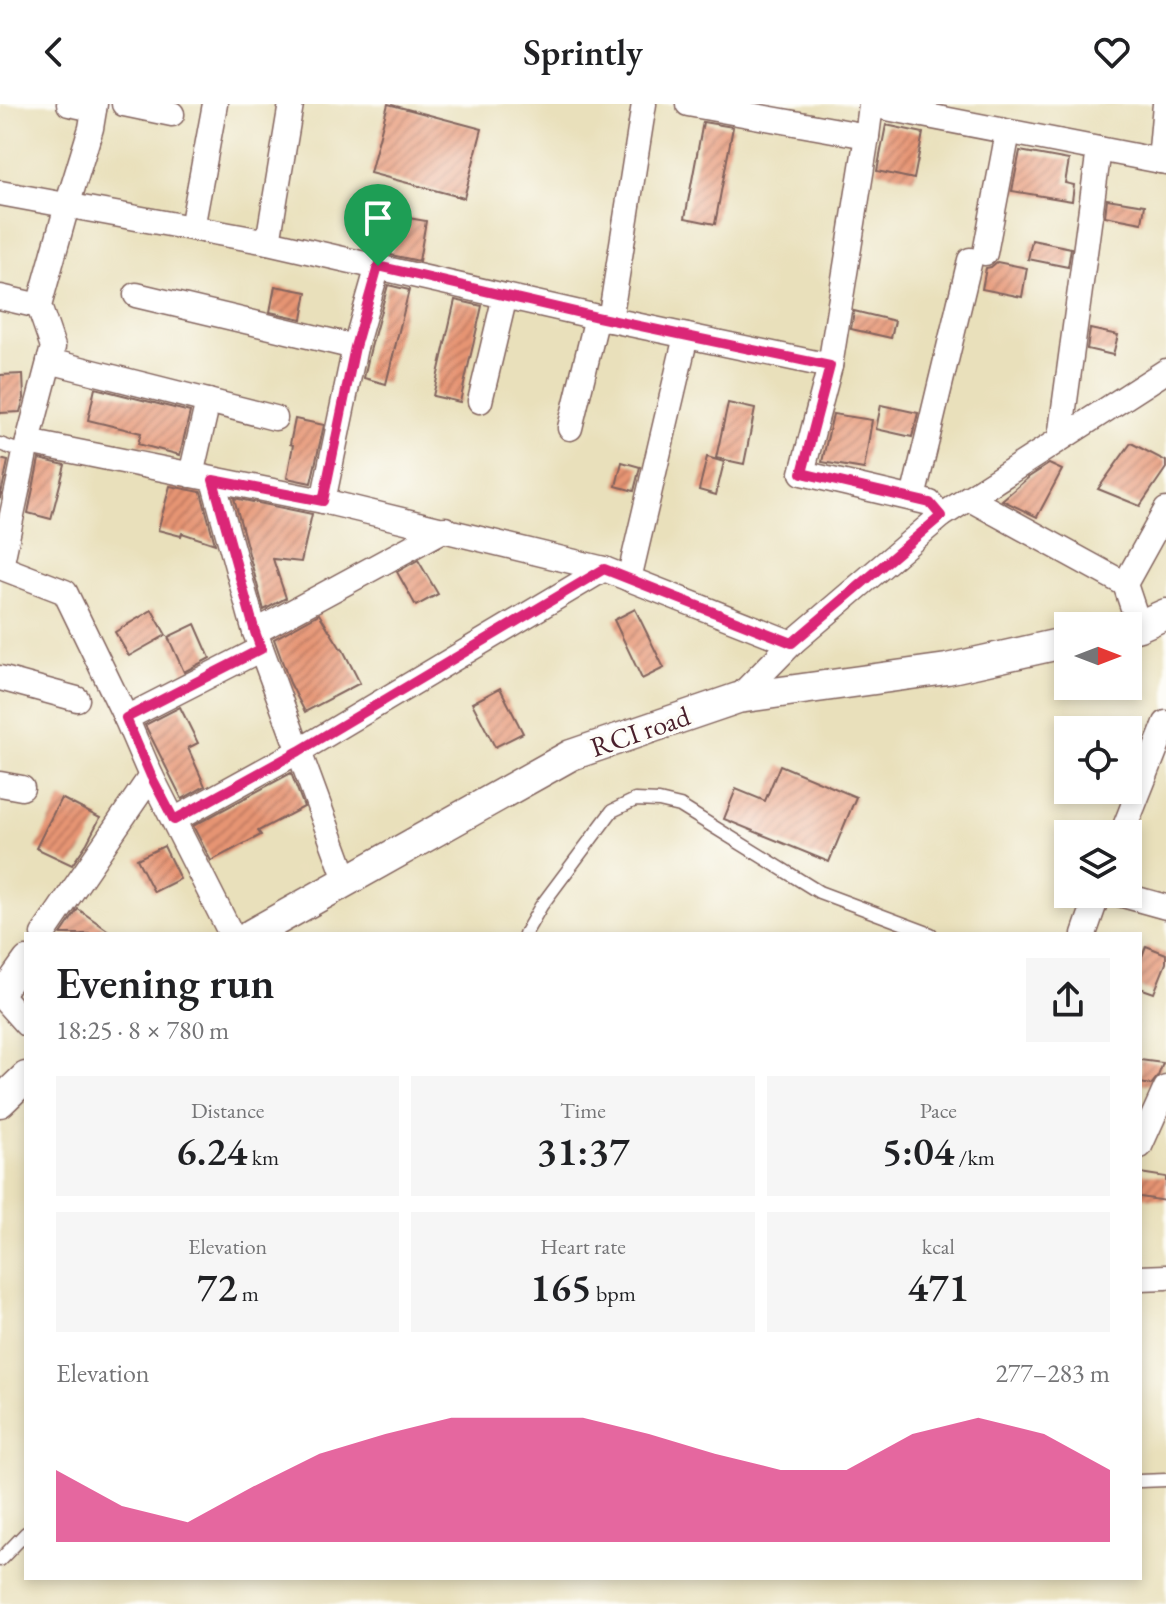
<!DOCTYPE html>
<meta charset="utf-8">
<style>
:root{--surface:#fff;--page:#f6f6f6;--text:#202124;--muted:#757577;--accent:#db2777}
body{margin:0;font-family:"EB Garamond",serif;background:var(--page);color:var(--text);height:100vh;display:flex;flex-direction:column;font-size:30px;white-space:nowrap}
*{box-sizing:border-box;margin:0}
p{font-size:26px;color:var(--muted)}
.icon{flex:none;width:44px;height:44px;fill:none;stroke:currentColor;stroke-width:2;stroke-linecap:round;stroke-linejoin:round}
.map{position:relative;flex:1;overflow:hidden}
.drawer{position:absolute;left:24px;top:828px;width:1118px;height:648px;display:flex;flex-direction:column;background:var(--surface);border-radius:0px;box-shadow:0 4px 12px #0003}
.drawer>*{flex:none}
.needle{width:52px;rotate:90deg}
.controls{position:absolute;left:1054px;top:508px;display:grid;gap:16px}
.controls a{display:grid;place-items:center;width:88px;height:88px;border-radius:0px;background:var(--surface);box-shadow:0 4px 12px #0003;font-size:40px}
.pin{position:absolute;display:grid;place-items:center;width:68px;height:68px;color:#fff;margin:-82px -34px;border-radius:50% 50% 50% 0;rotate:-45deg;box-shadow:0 0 8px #0007}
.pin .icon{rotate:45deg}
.round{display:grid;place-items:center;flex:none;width:84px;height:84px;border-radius:0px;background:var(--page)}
.headline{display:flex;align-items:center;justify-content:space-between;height:136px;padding:0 32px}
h1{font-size:44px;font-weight:600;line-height:60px}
.stats{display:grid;grid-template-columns:repeat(3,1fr);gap:12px;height:136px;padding:8px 32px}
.stats div{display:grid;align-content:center;border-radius:0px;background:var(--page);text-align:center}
.stats b{font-size:40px;font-weight:600}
.stats small{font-size:22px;font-weight:400}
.stats p{font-size:22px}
.chart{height:224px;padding:16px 32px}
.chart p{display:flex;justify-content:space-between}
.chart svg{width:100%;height:144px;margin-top:8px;fill:var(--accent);opacity:.7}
header{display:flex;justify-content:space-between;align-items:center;height:104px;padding:0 32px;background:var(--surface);font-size:36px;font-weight:600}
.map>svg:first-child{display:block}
.building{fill:url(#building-hatch)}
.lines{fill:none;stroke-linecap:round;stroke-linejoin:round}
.service-casing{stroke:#82635d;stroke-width:15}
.minor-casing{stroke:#82635d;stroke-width:27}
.tertiary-casing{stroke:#82635d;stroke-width:33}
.service{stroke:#fff;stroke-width:12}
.minor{stroke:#fff;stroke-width:24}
.tertiary{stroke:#fff;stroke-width:30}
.route-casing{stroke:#fff;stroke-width:16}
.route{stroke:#db2777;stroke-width:10}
.labels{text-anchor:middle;stroke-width:7;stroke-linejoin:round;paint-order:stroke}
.street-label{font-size:28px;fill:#4a1f2b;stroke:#fdfcf7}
</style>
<header><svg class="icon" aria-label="back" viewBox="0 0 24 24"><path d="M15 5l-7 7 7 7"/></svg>Sprintly<svg class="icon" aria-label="heart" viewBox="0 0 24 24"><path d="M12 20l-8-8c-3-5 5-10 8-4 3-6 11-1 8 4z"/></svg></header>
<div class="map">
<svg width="1166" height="1500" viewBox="0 0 1166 1500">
<defs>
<pattern id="building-hatch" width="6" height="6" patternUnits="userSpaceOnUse" patternTransform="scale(2)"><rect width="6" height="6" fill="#e69473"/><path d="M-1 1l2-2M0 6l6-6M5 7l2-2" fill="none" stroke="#bc785f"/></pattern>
</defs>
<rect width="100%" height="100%" fill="#fdfcf7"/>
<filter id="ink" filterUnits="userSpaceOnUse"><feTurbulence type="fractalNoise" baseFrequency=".0125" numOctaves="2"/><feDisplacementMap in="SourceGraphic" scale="16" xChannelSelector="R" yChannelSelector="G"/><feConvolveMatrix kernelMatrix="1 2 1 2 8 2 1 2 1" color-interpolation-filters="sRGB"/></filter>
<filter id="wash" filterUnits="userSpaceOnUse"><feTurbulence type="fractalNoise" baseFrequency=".006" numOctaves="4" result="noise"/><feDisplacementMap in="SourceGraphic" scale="32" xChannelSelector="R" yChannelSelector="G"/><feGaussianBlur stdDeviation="1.8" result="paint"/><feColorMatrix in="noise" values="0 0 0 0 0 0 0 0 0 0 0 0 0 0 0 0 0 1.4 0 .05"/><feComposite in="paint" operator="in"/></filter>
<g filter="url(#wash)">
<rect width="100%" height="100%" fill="#e9e0bb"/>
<g id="blocks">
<g class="building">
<polygon points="388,0 482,25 464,94 370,69"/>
<polygon points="703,18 733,23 715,120 685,114"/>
<polygon points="886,21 923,29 914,75 877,67"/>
<polygon points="1020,47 1069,56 1065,79 1074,81 1072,97 1012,87"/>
<polygon points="1107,95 1145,101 1142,119 1105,112"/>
<polygon points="397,112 426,117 419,157 391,151"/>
<polygon points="1032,136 1071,144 1068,163 1028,155"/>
<polygon points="997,158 1027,164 1022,193 982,185 986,164 991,163"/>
<polygon points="388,181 409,186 386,280 364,274 370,247"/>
<polygon points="275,182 307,188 302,215 270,208"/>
<polygon points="455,196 482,202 460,298 433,292"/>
<polygon points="854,207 895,217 891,234 851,225"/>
<polygon points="1090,225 1118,231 1113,251 1087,245"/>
<polygon points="23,270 24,294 20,308 0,309 0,271"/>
<polygon points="95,284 190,308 180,351 138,340 141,329 88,316"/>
<polygon points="728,299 755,305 744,360 716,354"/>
<polygon points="881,301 918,309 912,333 876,325"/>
<polygon points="833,310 872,316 864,365 822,358"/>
<polygon points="295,315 324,321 311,379 287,374 293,341 290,340"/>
<polygon points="1131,339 1166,357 1166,364 1140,402 1098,385"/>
<polygon points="707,353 724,358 716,391 699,386"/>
<polygon points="0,355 8,357 0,395"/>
<polygon points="39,355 65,361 51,415 28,409"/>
<polygon points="622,358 640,363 634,387 616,382"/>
<polygon points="1049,360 1062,366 1037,413 1002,396 1029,373"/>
<polygon points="170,382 201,388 215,440 182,429 181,432 158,426"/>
<polygon points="234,394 312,410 301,458 273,455 286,494 264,506"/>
<polygon points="418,456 438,490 416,502 397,468"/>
<polygon points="635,505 664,564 642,575 614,516"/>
<polygon points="152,506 166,531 129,552 115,528"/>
<polygon points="319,510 341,545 342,544 360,579 305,608 290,579 274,535"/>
<polygon points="195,520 210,554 184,568 168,533"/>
<polygon points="500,584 523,629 495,643 472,599"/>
<polygon points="180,603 198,639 188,644 205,682 182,695 145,621"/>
<polygon points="780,661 856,693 829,758 724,715 736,685 765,697"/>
<polygon points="291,669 304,703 258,727 261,731 211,757 193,722"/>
<polygon points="61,694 100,714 87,739 72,761 36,744"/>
<polygon points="164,742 180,775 154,788 137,755"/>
<polygon points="78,805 113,830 61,830"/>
<polygon points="1146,842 1166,850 1166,859 1154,889 1140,884 1140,858"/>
<polygon points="1140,956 1163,959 1158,972 1151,981 1140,979"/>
<polygon points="1140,1069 1166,1073 1166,1097 1140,1093"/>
</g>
</g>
</g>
<g filter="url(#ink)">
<use href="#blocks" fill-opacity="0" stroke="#82635d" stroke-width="2"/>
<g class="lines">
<defs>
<g id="service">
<polyline points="0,340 25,349"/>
<polyline points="525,830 541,802 612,707 635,696 659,697 680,702 819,788 931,830"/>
<polyline points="1140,1377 1166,1376"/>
<polyline points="0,1456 26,1429"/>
</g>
<g id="minor">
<polyline points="69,0 94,5"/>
<polyline points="124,0 172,10"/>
<polyline points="688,0 867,32 871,1 1166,58"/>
<polyline points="867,32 830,262 802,369 930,399 941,412"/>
<polyline points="1160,57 1165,0"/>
<polyline points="0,89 268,138 597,213 830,262"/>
<polyline points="192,124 215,0"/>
<polyline points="268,138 291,0"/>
<polyline points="985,149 1008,28"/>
<polyline points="136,191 355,243"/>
<polyline points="0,193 39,202"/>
<polyline points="610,216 644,0"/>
<polyline points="49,257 275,314"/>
<polyline points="480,297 505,192"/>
<polyline points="570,324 597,213"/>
<polyline points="1060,334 1099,45"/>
<polyline points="28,338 323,397 604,465 792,539"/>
<polyline points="191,371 208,297"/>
<polyline points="213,376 255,528 347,778"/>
<polyline points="913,394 970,156"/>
<polyline points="968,394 1125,480"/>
<polyline points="323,397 355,243 378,162"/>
<polyline points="0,463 65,488 126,614 151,672"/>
<polyline points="1,463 25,349 53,243 39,202 67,102 91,24 95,0"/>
<polyline points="629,475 686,232"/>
<polyline points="1139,522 1125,480 1166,406"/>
<polyline points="255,528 445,425"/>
<polyline points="0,574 77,595"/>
<polyline points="738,594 792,539 941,412 1166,267"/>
<polyline points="126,614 261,545"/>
<polyline points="0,680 22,684"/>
<polyline points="174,716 299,647 604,465"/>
<polyline points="1122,730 1166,619"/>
<polyline points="1119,790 1166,803"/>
<polyline points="43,830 151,672 231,830"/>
<polyline points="1084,830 1098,790"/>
<polyline points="0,891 26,855"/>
<polyline points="1,892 26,920"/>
<polyline points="1140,1042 1166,984"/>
<polyline points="1140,1174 1166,1173"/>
</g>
<g id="tertiary">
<polyline points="1128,525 1139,522 1166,510"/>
<polyline points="252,830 571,651 738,594 947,565 1068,538"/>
<polyline points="0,998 26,973"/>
</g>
</defs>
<use href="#service" class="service-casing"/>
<use href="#minor" class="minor-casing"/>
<use href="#tertiary" class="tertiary-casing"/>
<use href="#service" class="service"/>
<use href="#minor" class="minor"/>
<use href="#tertiary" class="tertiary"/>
</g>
</g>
<g class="lines" filter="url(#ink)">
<defs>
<polygon id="route" points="378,162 597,213 830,262 802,369 930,399 941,412 792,539 604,465 299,647 174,716 151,672 126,614 261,545 255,528 213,376 323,397 355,243"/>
</defs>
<use href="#route" class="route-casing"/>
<use href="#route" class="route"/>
</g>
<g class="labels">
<g class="street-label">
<text transform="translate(640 627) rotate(-19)" y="10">RCI road</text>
</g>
</g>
</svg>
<div class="controls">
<a><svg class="needle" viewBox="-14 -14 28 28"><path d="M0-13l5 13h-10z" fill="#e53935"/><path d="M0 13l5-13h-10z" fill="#757577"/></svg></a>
<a><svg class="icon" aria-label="locate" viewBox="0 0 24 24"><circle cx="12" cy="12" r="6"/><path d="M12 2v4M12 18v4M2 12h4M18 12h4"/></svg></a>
<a><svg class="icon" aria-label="layers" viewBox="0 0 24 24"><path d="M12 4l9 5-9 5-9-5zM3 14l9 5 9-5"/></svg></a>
</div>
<div class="pin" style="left:378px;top:162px;background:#1e9e55"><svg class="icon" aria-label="arrive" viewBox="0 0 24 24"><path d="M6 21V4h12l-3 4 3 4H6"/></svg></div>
<section class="drawer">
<div class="headline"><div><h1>Evening run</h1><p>18:25 · 8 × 780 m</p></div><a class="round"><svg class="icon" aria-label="share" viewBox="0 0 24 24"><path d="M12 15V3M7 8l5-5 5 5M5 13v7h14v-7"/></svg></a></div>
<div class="stats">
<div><p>Distance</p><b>6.24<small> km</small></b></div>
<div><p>Time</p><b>31:37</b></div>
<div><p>Pace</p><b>5:04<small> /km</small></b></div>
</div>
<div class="stats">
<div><p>Elevation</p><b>72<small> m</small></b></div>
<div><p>Heart rate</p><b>165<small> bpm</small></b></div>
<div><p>kcal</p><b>471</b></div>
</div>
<div class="chart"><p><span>Elevation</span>277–283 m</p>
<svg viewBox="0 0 160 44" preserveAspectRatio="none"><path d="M0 44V22L10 33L20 38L30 27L40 17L50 11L60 6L70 6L80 6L90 11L100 17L110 22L120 22L130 11L140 6L150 11L160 22V44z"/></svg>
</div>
</section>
</div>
